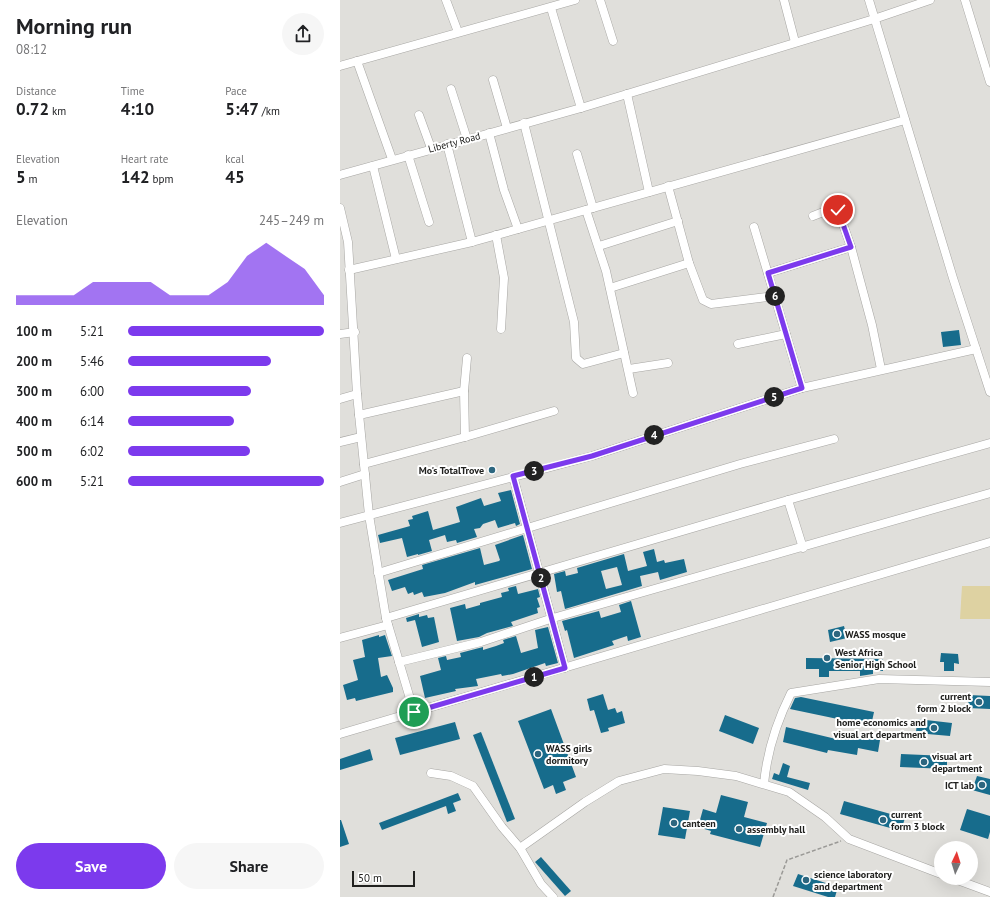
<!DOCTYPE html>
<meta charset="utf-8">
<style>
:root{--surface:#fff;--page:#f6f6f6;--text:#202124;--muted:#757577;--accent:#7c3aed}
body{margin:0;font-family:"PT Sans",sans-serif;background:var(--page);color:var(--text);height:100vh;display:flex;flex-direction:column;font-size:15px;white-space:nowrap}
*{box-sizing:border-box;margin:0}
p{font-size:13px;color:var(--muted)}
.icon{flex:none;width:22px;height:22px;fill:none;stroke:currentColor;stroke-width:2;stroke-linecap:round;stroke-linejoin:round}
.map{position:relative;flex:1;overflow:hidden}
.sheet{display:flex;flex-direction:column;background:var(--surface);width:340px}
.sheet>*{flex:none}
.needle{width:26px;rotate:4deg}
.controls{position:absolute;left:594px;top:841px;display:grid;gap:8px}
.controls a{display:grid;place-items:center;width:44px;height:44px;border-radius:50%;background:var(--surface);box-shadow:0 4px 16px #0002;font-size:20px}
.scale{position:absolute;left:12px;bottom:10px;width:63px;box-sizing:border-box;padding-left:4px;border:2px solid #21211f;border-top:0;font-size:11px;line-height:14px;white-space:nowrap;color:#21211f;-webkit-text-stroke:3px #fff;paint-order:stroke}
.pin{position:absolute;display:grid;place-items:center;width:34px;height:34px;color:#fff;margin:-17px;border:2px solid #fff;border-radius:50%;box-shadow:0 1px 4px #0007}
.km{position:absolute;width:20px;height:20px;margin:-10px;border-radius:50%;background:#222;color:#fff;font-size:11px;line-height:20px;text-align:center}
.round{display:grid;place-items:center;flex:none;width:42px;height:42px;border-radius:21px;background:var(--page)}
.overview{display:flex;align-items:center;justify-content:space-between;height:68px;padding:0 16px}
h1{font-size:22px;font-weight:700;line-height:30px}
.metrics{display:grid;grid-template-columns:repeat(3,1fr);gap:6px;height:68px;padding:4px 16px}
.metrics div{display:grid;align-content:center}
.metrics b{font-size:17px;font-weight:700}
.metrics small{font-size:11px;font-weight:400}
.metrics p{font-size:11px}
.chart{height:112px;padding:8px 16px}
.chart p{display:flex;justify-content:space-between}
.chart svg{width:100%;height:72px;margin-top:4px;fill:var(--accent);opacity:.7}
.primary-button{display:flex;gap:8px;margin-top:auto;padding:8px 16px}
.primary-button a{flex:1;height:46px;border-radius:24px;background:var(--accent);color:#fff;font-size:16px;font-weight:700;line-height:46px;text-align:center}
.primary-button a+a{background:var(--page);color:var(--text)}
ul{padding:0 16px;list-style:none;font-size:13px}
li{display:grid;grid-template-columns:64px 48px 1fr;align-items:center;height:30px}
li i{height:10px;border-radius:5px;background:var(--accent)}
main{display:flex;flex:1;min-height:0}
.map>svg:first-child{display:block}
.green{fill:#ded2a2}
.building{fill:#176c8c;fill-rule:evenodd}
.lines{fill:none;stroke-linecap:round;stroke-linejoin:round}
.minor-casing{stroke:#a7a6a3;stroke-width:9}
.path{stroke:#9a9996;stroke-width:1.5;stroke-dasharray:4 2;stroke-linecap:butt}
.minor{stroke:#fff;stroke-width:8}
.route-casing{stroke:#fff;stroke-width:8}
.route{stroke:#7c3aed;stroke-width:5}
.poi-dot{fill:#2c667f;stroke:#fff;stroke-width:1.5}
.labels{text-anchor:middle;stroke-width:4;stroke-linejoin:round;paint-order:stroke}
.street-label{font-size:10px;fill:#21211f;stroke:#fff}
.poi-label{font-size:10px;font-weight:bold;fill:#21211f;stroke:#fff;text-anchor:start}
</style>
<main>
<section class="sheet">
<div class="overview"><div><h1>Morning run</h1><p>08:12</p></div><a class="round"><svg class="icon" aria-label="share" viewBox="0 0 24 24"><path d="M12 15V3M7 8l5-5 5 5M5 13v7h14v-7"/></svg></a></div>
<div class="metrics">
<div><p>Distance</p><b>0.72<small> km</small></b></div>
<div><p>Time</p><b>4:10</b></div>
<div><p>Pace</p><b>5:47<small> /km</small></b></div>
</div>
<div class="metrics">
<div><p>Elevation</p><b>5<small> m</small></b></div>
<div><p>Heart rate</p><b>142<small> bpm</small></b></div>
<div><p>kcal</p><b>45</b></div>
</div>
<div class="chart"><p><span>Elevation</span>245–249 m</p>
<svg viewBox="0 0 160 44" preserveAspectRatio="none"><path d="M0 44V38L10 38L20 38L30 38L40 30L50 30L60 30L70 30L80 38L90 38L100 38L110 30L120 14L130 6L140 14L150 22L160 38V44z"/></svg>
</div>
<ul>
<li><b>100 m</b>5:21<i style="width:100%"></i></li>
<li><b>200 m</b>5:46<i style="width:73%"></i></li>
<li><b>300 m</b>6:00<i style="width:63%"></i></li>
<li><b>400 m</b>6:14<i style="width:54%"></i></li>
<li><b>500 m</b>6:02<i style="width:62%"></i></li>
<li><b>600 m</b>5:21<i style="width:100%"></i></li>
</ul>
<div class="primary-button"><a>Save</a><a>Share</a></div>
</section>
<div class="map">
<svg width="650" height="897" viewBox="0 0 650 897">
<rect width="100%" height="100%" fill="#e0dfdb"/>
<polygon class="green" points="622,586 650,586 650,619 620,619"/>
<g class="building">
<polygon points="619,330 621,345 603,347 601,332"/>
<polygon points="171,490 180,524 176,526 175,523 158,528 155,520 143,524 140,528 134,529 137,537 117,543 116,540 107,542 105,535 89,540 92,551 78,555 78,554 67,557 62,538 40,543 38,535 70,526 68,520 73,519 72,516 88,511 93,530 120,522 116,507 141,498 144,506 161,501 158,493"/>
<polygon points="183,535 192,569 135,585 135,582 105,593 84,597 82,592 74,595 73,592 68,594 65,587 52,591 48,580 83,569 82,565 140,548 144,565 159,561 160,560 155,545"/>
<path d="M 314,549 L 317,562 L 324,560 L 325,563 L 344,559 L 347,572 L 320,580 L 318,572 L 300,576 L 302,586 L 225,609 L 221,591 L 217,592 L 214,574 L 225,571 L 226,576 L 238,573 L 237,568 L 284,554 L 288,571 L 307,566 L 303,552 ZM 277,567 L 282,585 L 266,589 L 261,571 Z"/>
<polygon points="176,586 178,594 198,589 200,597 197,598 200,607 197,608 198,613 171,622 173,626 147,633 139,637 117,641 110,608 125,604 126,609 140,605 140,603 162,597 161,593 169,591 168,588"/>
<polygon points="291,601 301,637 288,641 287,636 272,641 274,645 234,658 227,630 225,631 222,621 259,611 261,618 281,612 279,605"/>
<polygon points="79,614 79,617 87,615 88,618 94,617 99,642 82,647 75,620 67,622 66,618"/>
<polygon points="504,626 507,638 490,642 488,630"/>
<polygon points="208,627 218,663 206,666 205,663 173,674 162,676 161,674 136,679 138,686 115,689 116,691 85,698 80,676 101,670 98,658 106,656 107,660 121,657 120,653 143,647 143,650 156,646 164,643 163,640 176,636 181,653 198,648 195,630"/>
<polygon points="39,635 39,637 45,635 52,656 38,658 41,677 47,675 53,688 53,692 16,701 15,698 7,700 3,685 18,680 13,660 25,657 22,640"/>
<polygon points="601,653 618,654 619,664 614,663 614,671 604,671 604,662 600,662"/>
<polygon points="466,658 543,659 543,671 533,670 533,674 520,676 520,671 489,671 489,677 479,677 479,669 466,669"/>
<polygon points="263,694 268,710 275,708 277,713 282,711 285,723 268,728 269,731 261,733 254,710 250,711 247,699"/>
<polygon points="629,695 650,696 650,709 628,708"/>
<polygon points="461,697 534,712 531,726 450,709 455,698"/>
<polygon points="211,709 236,777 223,782 226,790 216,794 213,785 204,789 178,721"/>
<polygon points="385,715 419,728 413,744 379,731"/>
<polygon points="577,719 612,723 610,736 576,733"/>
<polygon points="115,722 120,739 60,755 55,738"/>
<polygon points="446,727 496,739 497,733 540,740 538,752 518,748 517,755 488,750 487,753 443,742"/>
<polygon points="141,732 175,819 167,822 133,735"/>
<polygon points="30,749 33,760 0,770 0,759"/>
<polygon points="561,754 607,756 607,769 560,767"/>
<polygon points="443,763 450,766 447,777 470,783 468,790 432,779 434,773 439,775"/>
<polygon points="637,776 650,779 650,795 632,790"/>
<polygon points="118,793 121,800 113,803 116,811 108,814 106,806 42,830 39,823"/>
<polygon points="381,795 408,802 404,817 427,823 420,847 370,834 371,831 358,827 363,809 376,813"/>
<polygon points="504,801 565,818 561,831 500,814"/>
<polygon points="323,807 350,811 345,839 318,835"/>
<polygon points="627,809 650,816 650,832 648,839 620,830"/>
<polygon points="0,820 1,820 9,844 0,847"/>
<polygon points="201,857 231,891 225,896 195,862"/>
<polygon points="458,874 498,887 495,897 488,897 453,886"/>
</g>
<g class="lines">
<defs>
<g id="minor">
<polyline points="106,0 118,32"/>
<polyline points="260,0 273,41"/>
<polyline points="444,0 455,42"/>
<polyline points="529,0 613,278 650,392"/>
<polyline points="625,0 650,82"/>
<polyline points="211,8 241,108"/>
<polyline points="17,61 52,159"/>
<polyline points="0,66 235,0"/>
<polyline points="153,80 167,128"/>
<polyline points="111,89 127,139"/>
<polyline points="287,94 309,192"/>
<polyline points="79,115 91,148"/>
<polyline points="184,123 234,322 236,358 243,364 284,353"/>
<polyline points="149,133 164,190 178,229"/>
<polyline points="107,144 132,242"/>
<polyline points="237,154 253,208"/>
<polyline points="68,155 89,222"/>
<polyline points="33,166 56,259"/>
<polyline points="0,175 241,108 534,19 590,0"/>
<polyline points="328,186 349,263 363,300 371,304 435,296"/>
<polyline points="0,208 8,242 17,394 29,515 46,618 74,712"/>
<polyline points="246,210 266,271 293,393"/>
<polyline points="473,216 491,209 498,210 511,247"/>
<polyline points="414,227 462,388"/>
<polyline points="156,235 164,278 161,329"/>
<polyline points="259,246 338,221"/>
<polyline points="9,270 132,242 565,120"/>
<polyline points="428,273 511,247 532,325 541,369"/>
<polyline points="270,288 349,263"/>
<polyline points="0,334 15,332"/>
<polyline points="398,344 446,334"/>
<polyline points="289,369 328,363"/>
<polyline points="0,399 17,394"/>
<polyline points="19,415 124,391"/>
<polyline points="125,437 124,391 127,358"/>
<polyline points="0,442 21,437"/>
<polyline points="24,464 125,437 214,411"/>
<polyline points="173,476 225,668"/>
<polyline points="0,482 25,474"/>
<polyline points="448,500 463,548"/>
<polyline points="0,523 252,456 462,388 636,349"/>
<polyline points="38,573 400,464 494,439"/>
<polyline points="46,618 448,500 650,443"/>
<polyline points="0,638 48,625"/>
<polyline points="59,662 141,642 213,618 650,493"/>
<polyline points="0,734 650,542"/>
<polyline points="91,773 111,776 133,786 162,827 180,848 201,884 213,897"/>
<path d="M 424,784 C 427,751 436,723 451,693 L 539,679 L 650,682"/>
<polyline points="180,848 245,802 279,781 324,769 358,771 396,776 449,792 485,817 509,839 601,874"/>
<polyline points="612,878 650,892"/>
</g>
</defs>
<use href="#minor" class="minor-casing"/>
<polyline class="path" points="433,897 447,860 501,841"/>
<use href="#minor" class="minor"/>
</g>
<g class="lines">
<defs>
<polyline id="route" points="74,712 225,668 173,476 252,456 462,388 428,273 511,247 498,210"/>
</defs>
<use href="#route" class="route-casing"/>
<use href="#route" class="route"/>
</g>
<g class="poi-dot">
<circle cx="152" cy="470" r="4"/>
<circle cx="497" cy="634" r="4"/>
<circle cx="487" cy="658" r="4"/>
<circle cx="639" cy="702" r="4"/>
<circle cx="594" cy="728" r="4"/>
<circle cx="198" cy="754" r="4"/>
<circle cx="584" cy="762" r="4"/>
<circle cx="642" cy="785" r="4"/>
<circle cx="543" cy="820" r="4"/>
<circle cx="334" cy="823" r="4"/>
<circle cx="399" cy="829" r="4"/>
<circle cx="466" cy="880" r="4"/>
</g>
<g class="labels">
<g class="street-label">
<text transform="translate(114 142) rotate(-15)" y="4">Liberty Road</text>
</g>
<g class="poi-label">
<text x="144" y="474" text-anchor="end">Mo's TotalTrove</text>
<text x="505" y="638">WASS mosque</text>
<text x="495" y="656">West Africa<tspan x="495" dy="12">Senior High School</tspan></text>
<text x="631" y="700" text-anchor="end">current<tspan x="631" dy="12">form 2 block</tspan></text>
<text x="586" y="726" text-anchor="end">home economics and<tspan x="586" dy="12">visual art department</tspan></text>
<text x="206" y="752">WASS girls<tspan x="206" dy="12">dormitory</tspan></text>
<text x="592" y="760">visual art<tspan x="592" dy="12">department</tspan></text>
<text x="634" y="789" text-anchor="end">ICT lab</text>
<text x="551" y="818">current<tspan x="551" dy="12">form 3 block</tspan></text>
<text x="342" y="827">canteen</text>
<text x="407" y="833">assembly hall</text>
<text x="474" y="878">science laboratory<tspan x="474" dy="12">and department</tspan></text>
</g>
</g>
</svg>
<div class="controls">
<a><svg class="needle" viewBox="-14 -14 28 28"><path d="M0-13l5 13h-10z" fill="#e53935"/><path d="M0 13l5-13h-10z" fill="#757577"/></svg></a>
</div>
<div class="scale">50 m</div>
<div class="pin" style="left:74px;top:712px;background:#1e9e55"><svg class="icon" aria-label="arrive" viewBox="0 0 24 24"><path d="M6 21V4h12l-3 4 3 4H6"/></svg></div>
<div class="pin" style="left:498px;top:210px;background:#d93025"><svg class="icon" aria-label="check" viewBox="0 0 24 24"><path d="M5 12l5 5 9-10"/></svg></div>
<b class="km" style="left:194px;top:677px">1</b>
<b class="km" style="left:201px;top:578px">2</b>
<b class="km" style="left:194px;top:471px">3</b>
<b class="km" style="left:314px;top:435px">4</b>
<b class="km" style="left:434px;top:397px">5</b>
<b class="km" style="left:435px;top:296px">6</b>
</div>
</main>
